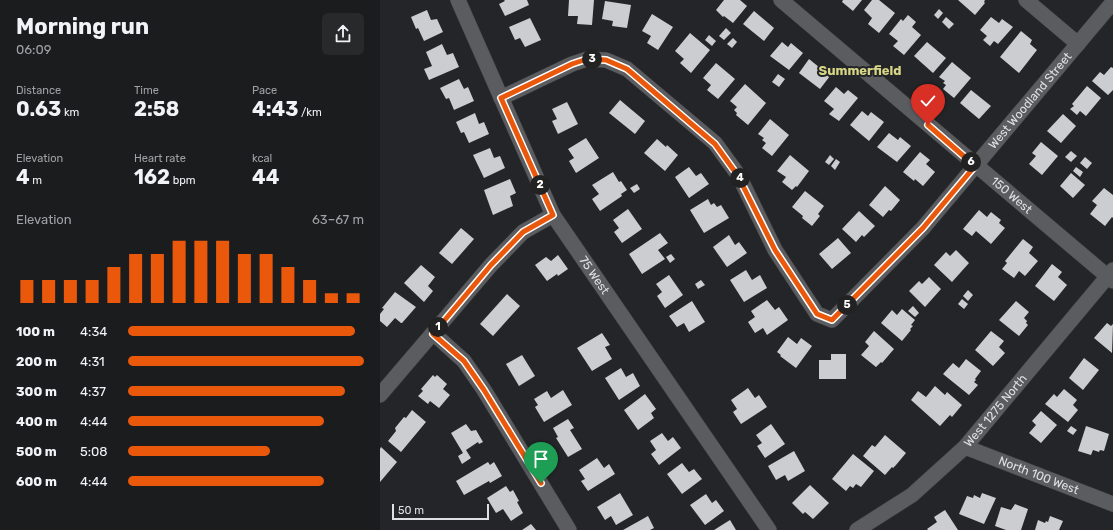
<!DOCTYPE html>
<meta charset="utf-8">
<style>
:root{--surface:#1b1c1e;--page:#28292b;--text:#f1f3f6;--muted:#a0a1a4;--accent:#ea580c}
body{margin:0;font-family:Rubik,sans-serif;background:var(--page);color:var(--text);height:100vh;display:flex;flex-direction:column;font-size:15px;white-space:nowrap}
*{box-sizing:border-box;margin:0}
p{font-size:13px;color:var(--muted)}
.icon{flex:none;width:22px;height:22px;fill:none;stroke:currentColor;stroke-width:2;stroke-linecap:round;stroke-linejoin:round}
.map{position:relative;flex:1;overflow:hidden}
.sheet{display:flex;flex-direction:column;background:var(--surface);width:380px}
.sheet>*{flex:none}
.scale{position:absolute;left:12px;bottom:10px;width:97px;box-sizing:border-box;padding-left:4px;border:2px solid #dfe0e2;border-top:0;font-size:11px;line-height:14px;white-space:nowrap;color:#dfe0e2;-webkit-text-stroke:3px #242528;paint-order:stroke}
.pin{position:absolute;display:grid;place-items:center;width:34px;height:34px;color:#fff;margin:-41px -17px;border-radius:50% 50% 50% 0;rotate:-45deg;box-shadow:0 0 4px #0007}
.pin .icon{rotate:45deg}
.km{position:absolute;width:20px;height:20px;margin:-10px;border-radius:50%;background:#222;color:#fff;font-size:11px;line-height:20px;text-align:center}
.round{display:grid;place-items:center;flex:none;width:42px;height:42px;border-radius:6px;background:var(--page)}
.overview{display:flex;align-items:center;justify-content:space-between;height:68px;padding:0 16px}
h1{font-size:22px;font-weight:700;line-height:30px}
.figures{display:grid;grid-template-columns:repeat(3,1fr);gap:6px;height:68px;padding:4px 16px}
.figures div{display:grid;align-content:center}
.figures b{font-size:20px;font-weight:700}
.figures small{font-size:11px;font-weight:400}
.figures p{font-size:11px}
.chart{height:112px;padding:8px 16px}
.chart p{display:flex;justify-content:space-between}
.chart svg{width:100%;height:72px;margin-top:4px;stroke:var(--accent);stroke-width:6}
ul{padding:0 16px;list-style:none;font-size:13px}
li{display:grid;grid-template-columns:64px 48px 1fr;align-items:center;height:30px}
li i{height:10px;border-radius:5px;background:var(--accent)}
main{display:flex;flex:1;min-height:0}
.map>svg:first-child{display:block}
.building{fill:#cbcdd0}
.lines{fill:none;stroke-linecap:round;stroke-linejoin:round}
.street-casing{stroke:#3f4042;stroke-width:16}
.street{stroke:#5a5c5f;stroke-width:15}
.route-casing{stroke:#fff;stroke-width:8}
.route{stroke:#ea580c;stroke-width:5}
.labels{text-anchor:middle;stroke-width:4;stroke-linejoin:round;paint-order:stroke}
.street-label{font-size:12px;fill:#dfe0e2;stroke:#242528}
.neighbourhood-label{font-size:13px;font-weight:bold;fill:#d7d586;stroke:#242528}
</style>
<main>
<section class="sheet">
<div class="overview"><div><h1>Morning run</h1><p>06:09</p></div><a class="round"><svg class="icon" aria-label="share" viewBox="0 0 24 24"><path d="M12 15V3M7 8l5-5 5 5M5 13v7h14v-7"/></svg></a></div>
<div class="figures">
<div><p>Distance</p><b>0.63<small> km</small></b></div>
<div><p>Time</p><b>2:58</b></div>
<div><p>Pace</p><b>4:43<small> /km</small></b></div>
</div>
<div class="figures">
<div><p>Elevation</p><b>4<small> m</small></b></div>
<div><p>Heart rate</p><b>162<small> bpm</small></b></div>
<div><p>kcal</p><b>44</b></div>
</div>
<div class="chart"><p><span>Elevation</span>63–67 m</p>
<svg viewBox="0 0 160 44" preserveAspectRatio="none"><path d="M5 44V30M15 44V30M25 44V30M35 44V30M45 44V22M55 44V14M65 44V14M75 44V6M85 44V6M95 44V6M105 44V14M115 44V14M125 44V22M135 44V30M145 44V38M155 44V38"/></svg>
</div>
<ul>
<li><b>100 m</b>4:34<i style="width:96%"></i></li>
<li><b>200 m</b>4:31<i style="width:100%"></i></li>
<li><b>300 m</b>4:37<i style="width:92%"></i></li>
<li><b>400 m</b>4:44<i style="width:83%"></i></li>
<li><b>500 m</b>5:08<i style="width:60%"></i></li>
<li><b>600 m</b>4:44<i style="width:83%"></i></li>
</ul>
</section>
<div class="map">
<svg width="733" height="530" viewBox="0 0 733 530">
<rect width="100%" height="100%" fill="#242528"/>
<g class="building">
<polygon points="124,0 147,0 149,5 125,16 119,4 125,1"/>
<polygon points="189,0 214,0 212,25 197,24 198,16 188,16"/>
<polygon points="344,0 360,0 367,6 353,23 344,16 343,17 336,10"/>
<polygon points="463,0 482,0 473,11 462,2"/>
<polygon points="492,0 499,0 515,13 499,33 488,24 492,18 484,10"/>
<polygon points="578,0 605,0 604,2 605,3 595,15"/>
<polygon points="225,1 251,5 247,28 232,26 233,21 222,19"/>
<polygon points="559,9 563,13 558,19 554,15"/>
<polygon points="47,10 51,20 57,19 63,32 44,41 38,28 36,29 31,17"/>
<polygon points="374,11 394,28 384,41 363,24"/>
<polygon points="272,14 293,27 278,50 267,43 271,36 262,31"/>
<polygon points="528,15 536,22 532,27 541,35 524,55 513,46 518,41 509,34 521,19 523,21"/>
<polygon points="566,17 574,24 569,29 562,22"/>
<polygon points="611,17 619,23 622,19 633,27 618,44 614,41 610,46 603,40 607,36 600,30"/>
<polygon points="150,18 161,40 145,47 140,38 135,40 129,27"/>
<polygon points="346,28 351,33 344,40 339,36"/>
<polygon points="641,31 652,40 650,44 657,50 639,73 620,57"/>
<polygon points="310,33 330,50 311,73 300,63 304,59 295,51"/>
<polygon points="329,35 336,41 332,46 325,40"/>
<polygon points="353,38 357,42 352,48 347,44"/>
<polygon points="402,42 408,47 411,43 423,53 409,70 390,56"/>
<polygon points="547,42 566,58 553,73 534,56"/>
<polygon points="62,44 67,55 73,53 79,67 49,80 44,69 52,66 46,52"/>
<polygon points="429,59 450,76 440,89 419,73"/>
<polygon points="572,62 591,78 574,98 563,89 566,85 563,83 565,81 559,77"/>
<polygon points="336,63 355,79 338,99 327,90 331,85 323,78"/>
<polygon points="731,67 733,68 733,90 728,95 712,81 720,72 724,75"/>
<polygon points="398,74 405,79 399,87 392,82"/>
<polygon points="79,79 84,89 88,87 94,101 74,110 69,98 66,99 60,88"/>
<polygon points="365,84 386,103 368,125 356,115 357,113 354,110 357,107 350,101"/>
<polygon points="707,86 721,98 706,116 700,111 697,115 690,109 694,106 692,104"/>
<polygon points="456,87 464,94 468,90 478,98 459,121 449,114 454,109 444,101"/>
<polygon points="591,90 611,106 599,119 580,103"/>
<polygon points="240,100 265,121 255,134 229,113"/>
<polygon points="187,102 198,124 178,134 172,121 177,119 172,109"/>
<polygon points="482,111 488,116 491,112 504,122 489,141 470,125"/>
<polygon points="95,113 99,124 104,122 109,134 89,143 84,132 81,133 76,122"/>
<polygon points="683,114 696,126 681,143 667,131"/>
<polygon points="390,119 409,135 392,156 382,148 386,143 382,140 384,138 378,134"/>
<polygon points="509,133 518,140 520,137 531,146 517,162 497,147"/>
<polygon points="206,138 219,158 196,173 189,161 194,158 188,149"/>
<polygon points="277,139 286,147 287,145 298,155 285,171 264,153"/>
<polygon points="661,142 678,156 662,175 649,164 656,156 652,153"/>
<polygon points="110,148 114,158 120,156 125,168 104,178 93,155"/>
<polygon points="691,151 697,156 691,162 685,157"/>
<polygon points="540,152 550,160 546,164 555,172 543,186 535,179 534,181 523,172"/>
<polygon points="410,155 429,171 417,187 416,186 412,190 402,182 406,177 397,171"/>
<polygon points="450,155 454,159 449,165 445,162"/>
<polygon points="705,157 712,163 707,169 700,163"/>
<polygon points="456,159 460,162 455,170 451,166"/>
<polygon points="309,167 316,176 321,173 329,184 309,198 295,177"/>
<polygon points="696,167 703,172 700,177 693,171"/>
<polygon points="233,172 239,182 241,181 247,190 241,194 242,196 220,211 212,199 219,194 212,185"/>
<polygon points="691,173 705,185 693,198 680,186"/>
<polygon points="130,179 136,193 130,196 133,206 113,215 104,190"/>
<polygon points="257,184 260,189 254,193 250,188"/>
<polygon points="505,186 520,200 511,211 509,210 503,217 489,205"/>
<polygon points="724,188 733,195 733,218 732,217 725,226 710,214 717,205 712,201"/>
<polygon points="425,191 444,206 438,214 440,216 432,226 422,218 423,216 412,207"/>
<polygon points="328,199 331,205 334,203 337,207 341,205 349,218 324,233 310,210"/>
<polygon points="248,209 262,229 242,243 234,232 239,228 233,220"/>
<polygon points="599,210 607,217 611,212 621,220 619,223 625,228 611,244 596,231 592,236 583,229"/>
<polygon points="479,211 495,226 484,237 482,235 476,242 462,229"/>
<polygon points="81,228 94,239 72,264 59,253"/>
<polygon points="280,233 288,243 278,250 285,259 262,274 249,254"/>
<polygon points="349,235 355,245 359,242 367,253 347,267 333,247"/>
<polygon points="458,238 471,253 452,269 439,254"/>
<polygon points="643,239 653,247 649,253 658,261 645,276 639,271 634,278 622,269 627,263 625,261"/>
<polygon points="576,250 589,263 572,282 554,265 566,252 570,256"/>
<polygon points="291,254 295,259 290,263 286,257"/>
<polygon points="178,255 188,269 178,276 177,274 167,281 155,265 166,257 171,261"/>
<polygon points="672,264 682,272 678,277 687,285 674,301 655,286"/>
<polygon points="41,265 55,277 48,286 53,291 44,302 24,283"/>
<polygon points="366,270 372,280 380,275 387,288 364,302 350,280"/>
<polygon points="289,275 303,295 285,308 277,296 282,292 276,284"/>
<polygon points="549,277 561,289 545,307 529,291 539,281 542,284"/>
<polygon points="321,280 325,285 318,289 315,284"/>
<polygon points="588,290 593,295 588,301 583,296"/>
<polygon points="15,292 36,307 22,323 21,323 15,318 7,327 0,321 0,314 4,309 2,308"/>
<polygon points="127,294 140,306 113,336 100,324"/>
<polygon points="582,299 588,304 584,309 578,304"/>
<polygon points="387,300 395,310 399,307 408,320 387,335 383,328 375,333 368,322 375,317 371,311"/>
<polygon points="312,301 325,322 309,332 304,323 297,327 289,316"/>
<polygon points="636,301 649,312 644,318 647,321 646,323 648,325 639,336 619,320"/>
<polygon points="533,306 539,313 535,317 528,311"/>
<polygon points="522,309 535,320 531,325 533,326 530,329 531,330 522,341 501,323 512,310 517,315"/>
<polygon points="727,323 731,326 733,324 732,353 714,338"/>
<polygon points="494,331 514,349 502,363 501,362 496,367 481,355 489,346 485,342"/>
<polygon points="611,331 624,341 619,347 625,353 613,366 595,350"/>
<polygon points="222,333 230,345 225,347 232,359 212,371 197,348"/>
<polygon points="408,337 417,344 421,338 432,346 416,368 400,356 401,355 397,352"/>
<polygon points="451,354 466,354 466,379 439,379 439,360 451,360"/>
<polygon points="142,355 155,376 139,386 126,364"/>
<polygon points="704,358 719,370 703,390 689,378"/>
<polygon points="586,359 601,371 595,379 596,380 594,382 598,385 589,395 563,374 573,363 579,368"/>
<polygon points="241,368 246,377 253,373 260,386 239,400 225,378"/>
<polygon points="53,375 55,377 57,375 67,384 63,389 70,395 59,408 50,401 48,404 38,396 43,391 41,389"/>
<polygon points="555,386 565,395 567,392 582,405 572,417 570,415 560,426 531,400 538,391 546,397"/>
<polygon points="368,388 375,398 379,395 387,407 361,424 353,412 357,409 351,400"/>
<polygon points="684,389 697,400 693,405 698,410 688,422 665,404 674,394 677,397"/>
<polygon points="183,390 192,405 164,422 155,407 158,405 154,399 167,391 171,398"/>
<polygon points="265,394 276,409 271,413 274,418 258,430 244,410"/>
<polygon points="32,410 46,422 21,452 8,441 16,431 15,428 24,417 26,418"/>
<polygon points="661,411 677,425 661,443 649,433 656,425 652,421"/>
<polygon points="188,419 194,428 190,430 202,449 188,457 176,438 178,437 173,428"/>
<polygon points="86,424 91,431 96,430 103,442 99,444 98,442 86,450 91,458 82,464 78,456 83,453 71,433"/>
<polygon points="391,424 405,444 385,458 377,446 382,443 376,435"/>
<polygon points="691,426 697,430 693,435 687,431"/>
<polygon points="706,426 729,434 724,451 720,450 719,452 713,450 711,455 698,451"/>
<polygon points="282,433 288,441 293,437 301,448 279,465 271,454 276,450 270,441"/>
<polygon points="505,435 526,453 516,465 513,468 512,467 505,475 483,456 492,445 495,447"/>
<polygon points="1,447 17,462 0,482 0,449"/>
<polygon points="414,451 425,471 408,481 405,475 396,480 388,466"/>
<polygon points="473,454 494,471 481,487 476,484 473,488 470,486 466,491 452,479"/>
<polygon points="217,458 224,468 229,464 235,474 208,491 201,481 205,479 199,470"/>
<polygon points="108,462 110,465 114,462 122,476 110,483 109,481 84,495 76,481"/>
<polygon points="302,463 309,472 314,469 322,479 302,494 287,474"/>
<polygon points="430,485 449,503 433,519 425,512 423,514 412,503"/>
<polygon points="126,486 130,492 133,490 139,501 137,502 143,513 131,521 123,509 116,513 107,498"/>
<polygon points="240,493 253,515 236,525 231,516 225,520 217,507"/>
<polygon points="602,493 616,498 604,524 579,514 587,496 593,498 594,495 600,498"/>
<polygon points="326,494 332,503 336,500 344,511 325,525 310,505"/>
<polygon points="635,504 648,509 641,530 626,530 615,526 621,507 631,510"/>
<polygon points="565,510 578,530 548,530 547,529 557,522 554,517"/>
<polygon points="268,516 274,528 270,530 243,530"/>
<polygon points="670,516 683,521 679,530 655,530 658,520 665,523 666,521 668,522"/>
<polygon points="350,520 356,530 334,530"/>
<polygon points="151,524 156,530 142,530"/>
</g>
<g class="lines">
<defs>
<g id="street">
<path id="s1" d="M 78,0 L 173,215 L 389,530"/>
<path id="s2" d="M 401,0 L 733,281"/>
<polyline points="646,0 698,44"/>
<path id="s3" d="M 121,98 L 192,64 L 207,59 L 226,60 L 247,69 L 335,143 L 359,176 L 395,250 L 437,314 L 452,320 L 543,228 L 733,2"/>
<polyline points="53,333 84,361 104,390 189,530"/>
<polyline points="0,395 111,265 143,232 173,215"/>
<path id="s4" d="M 585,447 L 733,504"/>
<path id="s5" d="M 477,530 L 532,495 L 585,447 L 733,270"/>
</g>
</defs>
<use href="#street" class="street-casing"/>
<use href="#street" class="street"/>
</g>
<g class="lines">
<defs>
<polyline id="route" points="161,483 104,390 84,361 53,334 111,265 143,232 173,215 121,98 192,64 207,59 226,60 247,69 335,144 358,176 395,250 437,314 452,320 543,228 595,166 548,125"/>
</defs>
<use href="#route" class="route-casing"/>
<use href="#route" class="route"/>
</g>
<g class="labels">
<g class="street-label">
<text dy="4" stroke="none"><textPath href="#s3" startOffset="763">West Woodland Street</textPath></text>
<text dy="4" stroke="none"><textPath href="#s2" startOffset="302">150 West</textPath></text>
<text dy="4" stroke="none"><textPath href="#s1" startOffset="308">75 West</textPath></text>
<text dy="4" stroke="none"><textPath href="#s5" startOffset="184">West 1275 North</textPath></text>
<text dy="4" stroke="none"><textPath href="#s4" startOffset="79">North 100 West</textPath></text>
</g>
<g class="neighbourhood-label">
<text x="480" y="75">Summerfield</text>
</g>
</g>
</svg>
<div class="scale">50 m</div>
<div class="pin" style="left:161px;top:483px;background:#1e9e55"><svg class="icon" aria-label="arrive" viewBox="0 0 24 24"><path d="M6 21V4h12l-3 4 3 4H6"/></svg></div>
<div class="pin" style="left:548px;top:125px;background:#d93025"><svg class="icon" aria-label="check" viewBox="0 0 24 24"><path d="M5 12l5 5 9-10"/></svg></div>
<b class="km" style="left:58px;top:327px">1</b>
<b class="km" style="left:160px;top:185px">2</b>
<b class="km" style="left:212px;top:59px">3</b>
<b class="km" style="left:360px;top:178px">4</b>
<b class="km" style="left:467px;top:305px">5</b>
<b class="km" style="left:591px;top:162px">6</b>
</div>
</main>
